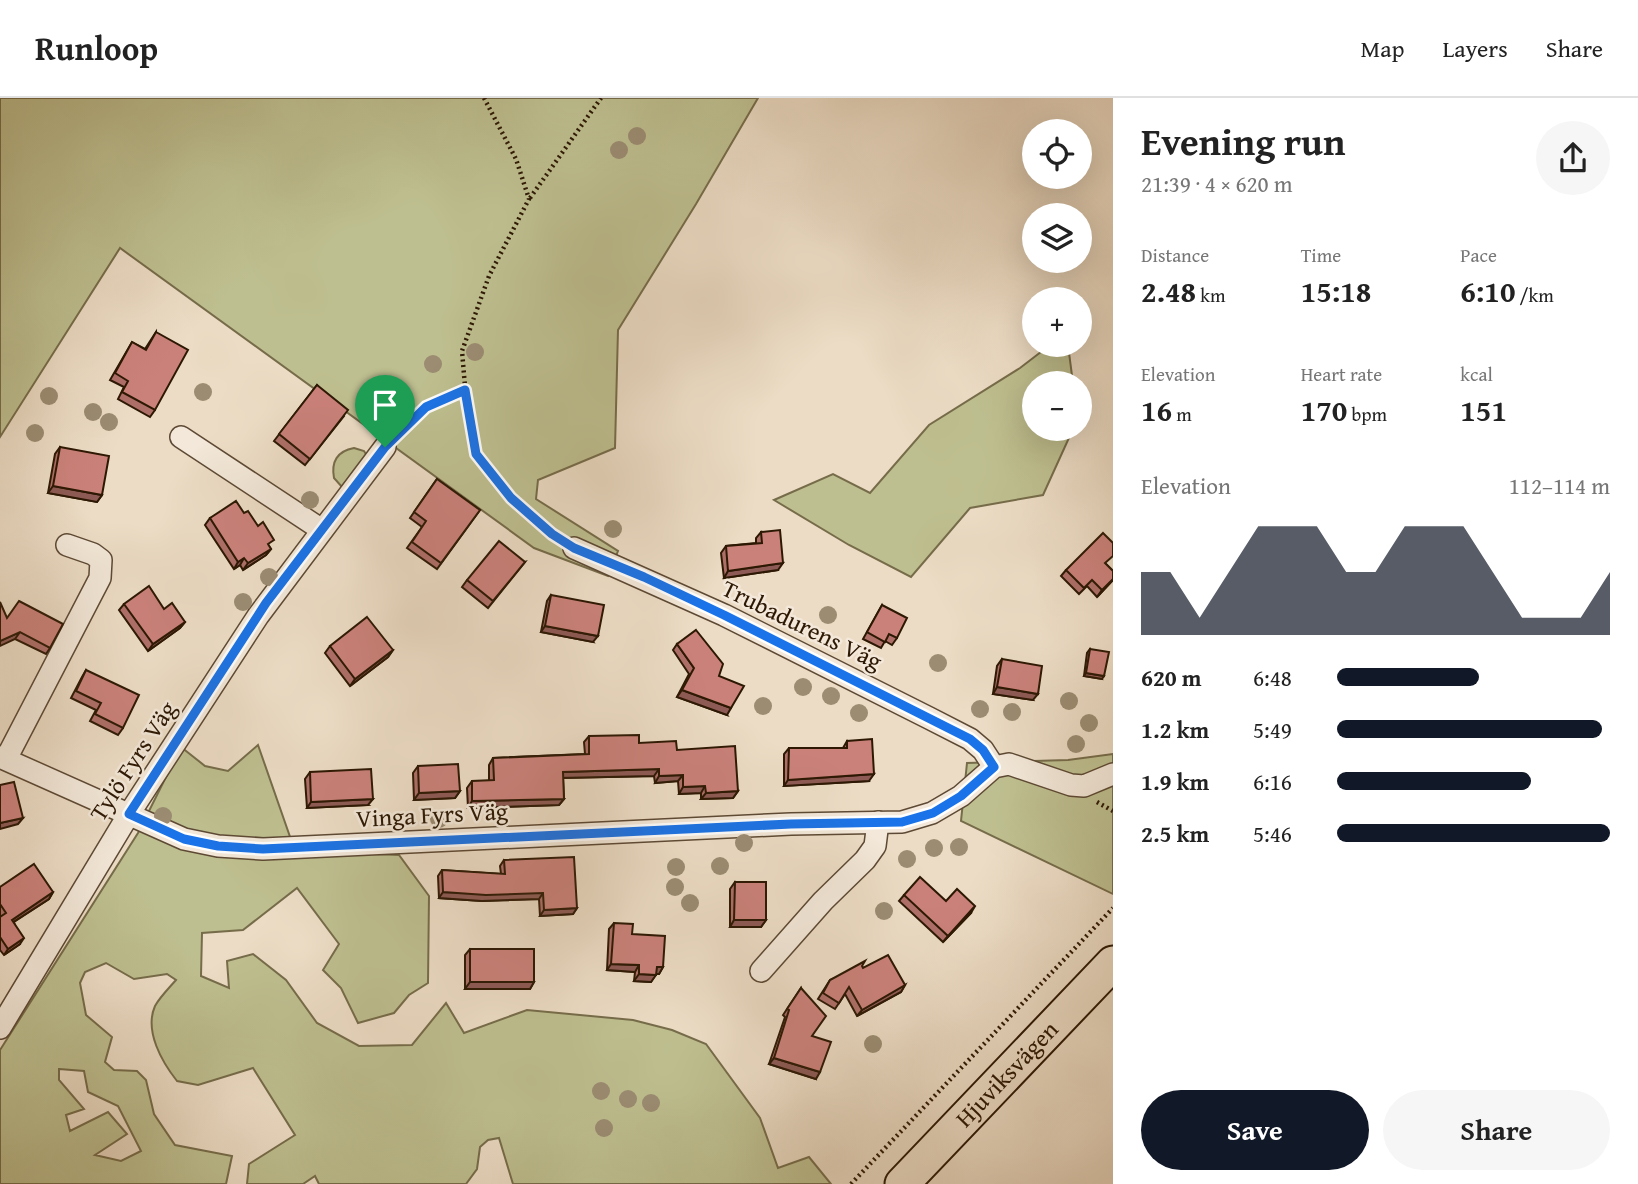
<!DOCTYPE html>
<meta charset="utf-8">
<style>
:root{--surface:#fff;--page:#f6f6f6;--text:#222;--muted:#767676;--line:#e0e0e0;--accent:#111827}
body{margin:0;font-family:"Gentium Book Plus",serif;background:var(--page);color:var(--text);height:100vh;display:flex;flex-direction:column;font-size:26px;white-space:nowrap}
*{box-sizing:border-box;margin:0}
p{font-size:23px;color:var(--muted)}
.icon{flex:none;width:38px;height:38px;fill:none;stroke:currentColor;stroke-width:2;stroke-linecap:round;stroke-linejoin:round}
.map{position:relative;flex:1;overflow:hidden}
.sheet{display:flex;flex-direction:column;background:var(--surface);width:525px}
.sheet>*{flex:none}
.tools{position:absolute;left:1022px;top:21px;display:grid;gap:14px}
.tools a{display:grid;place-items:center;width:70px;height:70px;border-radius:50%;background:var(--surface);box-shadow:0 7px 28px #0002;font-size:35px}
.pin{position:absolute;display:grid;place-items:center;width:60px;height:60px;color:#fff;margin:-72px -30px;border-radius:50% 50% 50% 0;rotate:-45deg;box-shadow:0 0 7px #0007}
.pin .icon{rotate:45deg}
.round{display:grid;place-items:center;flex:none;width:74px;height:74px;border-radius:37px;background:var(--page)}
.head{display:flex;align-items:center;justify-content:space-between;height:119px;padding:0 28px}
h1{font-size:38px;font-weight:700;line-height:52px}
.stats{display:grid;grid-template-columns:repeat(3,1fr);gap:10px;height:119px;padding:7px 28px}
.stats div{display:grid;align-content:center}
.stats b{font-size:30px;font-weight:700}
.stats small{font-size:19px;font-weight:400}
.stats p{font-size:19px}
.chart{height:196px;padding:14px 28px}
.chart p{display:flex;justify-content:space-between}
.chart svg{width:100%;height:126px;margin-top:7px;fill:var(--accent);opacity:.7}
.cta{display:flex;gap:14px;margin-top:auto;padding:14px 28px}
.cta a{flex:1;height:80px;border-radius:42px;background:var(--accent);color:#fff;font-size:28px;font-weight:700;line-height:80px;text-align:center}
.cta a+a{background:var(--page);color:var(--text)}
ul{padding:0 28px;list-style:none;font-size:23px}
li{display:grid;grid-template-columns:112px 84px 1fr;align-items:center;height:52px}
li i{height:18px;border-radius:9px;background:var(--accent)}
header{display:flex;align-items:center;gap:42px;box-sizing:border-box;height:98px;padding:0 35px;background:var(--surface);border-bottom:2px solid var(--line)}
header strong{font-size:33px}
nav{display:flex;gap:38px;margin-inline-start:auto;font-size:24px}
main{display:flex;flex:1;min-height:0}
.map>svg:first-child{display:block}
.green{fill:#bebf90;stroke:#766c4a;stroke-width:2;fill-rule:evenodd}
.lines{fill:none;stroke-linecap:round;stroke-linejoin:round}
.minor-casing{stroke:#5d4934;stroke-width:24}
.primary-casing{stroke:#2d1804;stroke-width:37}
.path{stroke:#2d1804;stroke-width:4.5;stroke-dasharray:2 3.5;stroke-linecap:butt}
.minor{stroke:#f3e8d9;stroke-width:21}
.primary{stroke:#ecdcc5;stroke-width:33}
.tree{fill:#9b8c72}
.wall{fill:#ae6f69;stroke:#2d1804;stroke-width:2}
.shaded-wall{fill:#8d5a55;stroke:#2d1804;stroke-width:2}
.building{fill:#ca817a;stroke:#2d1804;stroke-width:2}
.route-casing{stroke:#fff;stroke-width:14}
.route{stroke:#1a73e8;stroke-width:9}
.labels{text-anchor:middle;stroke-width:5;stroke-linejoin:round;paint-order:stroke}
.street-label{font-size:24px;fill:#2d1804;stroke:#f3e8d9}
</style>
<header>
<strong>Runloop</strong>
<nav><a>Map</a><a>Layers</a><a>Share</a></nav>
</header>
<main>
<div class="map">
<svg width="1113" height="1086" viewBox="0 0 1113 1086">
<rect width="100%" height="100%" fill="#ecdcc5"/>
<filter id="stains"><feTurbulence type="fractalNoise" baseFrequency=".00286" numOctaves="4"/><feColorMatrix values="0 0 0 0 .2 0 0 0 0 .09 0 0 0 0 .02 0 0 0 .5 -.17"/></filter>
<radialGradient id="worn" r=".72"><stop offset=".6" stop-color="#630" stop-opacity="0"/><stop offset="1" stop-color="#630" stop-opacity=".3"/></radialGradient>
<g class="green">
<polygon points="0,0 758,0 696,106 618,232 615,350 538,382 536,401 618,453 608,478 534,450 120,150 0,339"/>
<polygon points="1050,247 1068,247 1073,285 1034,285 1034,331 1073,331 1043,397 970,410 911,479 849,447 774,402 833,376 870,395 929,327 1020,270"/>
<path d="M 354,350 L 364,353 L 369,361 L 342,389 L 334,380 C 331,364 337,353 354,350 Z"/>
<path d="M 258,647 L 295,753 L 399,757 L 429,798 L 428,885 L 409,897 L 394,915 L 358,925 L 341,890 L 323,872 L 339,846 L 297,790 L 243,832 L 202,835 L 201,878 L 229,890 L 227,863 L 253,856 L 286,882 L 317,925 L 359,948 L 412,947 L 446,905 L 464,935 L 527,912 L 633,922 L 672,932 L 706,946 L 760,1020 L 778,1070 L 809,1059 L 831,1086 L 513,1086 L 499,1040 L 488,1042 L 480,1049 L 477,1071 L 466,1086 L 319,1086 L 315,1078 L 303,1086 L 247,1086 L 249,1066 L 295,1037 L 253,970 L 198,987 L 177,983 C 162,964 144,933 155,908 C 160,899 169,890 176,882 L 167,876 L 134,881 L 106,865 L 85,874 L 80,885 L 86,917 L 112,939 L 105,964 L 114,972 L 137,973 L 146,982 L 154,1016 L 175,1047 L 232,1058 L 226,1086 L 0,1086 L 0,952 L 138,735 L 181,649 L 205,668 L 228,673 ZM 59,971 L 84,973 L 88,994 L 118,1008 L 141,1053 L 121,1063 L 95,1057 L 127,1036 L 108,1014 L 70,1033 L 66,1017 L 84,1011 L 59,982 Z"/>
<polygon points="1113,656 1113,796 961,723 967,665 1068,662"/>
</g>
<g class="lines">
<defs>
<g id="minor">
<polyline points="181,339 322,432"/>
<polyline points="574,450 724,517 929,620 970,641 983,652 994,669"/>
<polyline points="0,659 184,741 218,748 263,751 791,726 902,724 932,715 961,698 994,669 1009,666 1071,687 1084,688 1113,676"/>
<polyline points="6,661 100,480 101,462 93,456 67,447"/>
<polyline points="761,873 823,803 865,762 875,748 878,724"/>
<polyline points="0,930 129,716 258,518 385,349"/>
</g>
<g id="primary">
<path id="s1" d="M 902,1086 L 1113,865"/>
</g>
</defs>
<use href="#minor" class="minor-casing"/>
<use href="#primary" class="primary-casing"/>
<g class="path">
<polyline points="484,0 516,61 529,101 489,178 462,253 467,312 476,356 511,400 558,440"/>
<polyline points="530,100 601,0"/>
<polyline points="398,336 426,309 465,292"/>
<polyline points="1097,704 1113,713"/>
<polyline points="851,1086 1113,810"/>
</g>
<use href="#minor" class="minor"/>
<use href="#primary" class="primary"/>
</g>
<g class="tree">
<circle cx="637" cy="38" r="9"/>
<circle cx="619" cy="52" r="9"/>
<circle cx="475" cy="254" r="9"/>
<circle cx="433" cy="266" r="9"/>
<circle cx="203" cy="294" r="9"/>
<circle cx="49" cy="298" r="9"/>
<circle cx="93" cy="314" r="9"/>
<circle cx="109" cy="324" r="9"/>
<circle cx="35" cy="335" r="9"/>
<circle cx="310" cy="402" r="9"/>
<circle cx="613" cy="431" r="9"/>
<circle cx="269" cy="479" r="9"/>
<circle cx="243" cy="504" r="9"/>
<circle cx="828" cy="517" r="9"/>
<circle cx="938" cy="565" r="9"/>
<circle cx="803" cy="589" r="9"/>
<circle cx="831" cy="598" r="9"/>
<circle cx="1069" cy="603" r="9"/>
<circle cx="763" cy="608" r="9"/>
<circle cx="980" cy="611" r="9"/>
<circle cx="1012" cy="614" r="9"/>
<circle cx="859" cy="615" r="9"/>
<circle cx="1089" cy="625" r="9"/>
<circle cx="1076" cy="646" r="9"/>
<circle cx="163" cy="718" r="9"/>
<circle cx="439" cy="721" r="9"/>
<circle cx="744" cy="745" r="9"/>
<circle cx="959" cy="749" r="9"/>
<circle cx="934" cy="750" r="9"/>
<circle cx="907" cy="761" r="9"/>
<circle cx="720" cy="768" r="9"/>
<circle cx="676" cy="769" r="9"/>
<circle cx="675" cy="789" r="9"/>
<circle cx="690" cy="805" r="9"/>
<circle cx="884" cy="813" r="9"/>
<circle cx="873" cy="946" r="9"/>
<circle cx="601" cy="993" r="9"/>
<circle cx="628" cy="1001" r="9"/>
<circle cx="651" cy="1005" r="9"/>
<circle cx="604" cy="1030" r="9"/>
</g>
<g class="wall">
<polygon points="156,234 155,312 150,319 118,301 124,289 110,282 132,244 145,251"/>
<polygon points="317,287 344,318 305,367 274,343"/>
<polygon points="60,349 102,397 97,404 48,395 55,356"/>
<polygon points="437,381 480,412 437,471 407,450 422,429 410,420"/>
<polygon points="244,415 271,451 266,457 243,472 240,467 234,471 205,427 210,420"/>
<polygon points="761,434 778,472 724,480 721,455 726,448 756,445 756,440"/>
<polygon points="525,464 488,510 462,489 467,482"/>
<polygon points="1106,466 1113,473 1113,482 1097,499 1087,488 1079,496 1061,478 1066,472"/>
<polygon points="551,497 593,544 541,534 547,503"/>
<polygon points="124,506 164,511 185,524 180,530 148,553 119,512"/>
<polygon points="882,507 897,540 892,547 885,543 881,550 863,541"/>
<polygon points="7,519 50,550 46,556 15,541"/>
<polygon points="677,546 727,617 677,599 689,576 673,552"/>
<polygon points="330,548 393,552 388,559 350,588 325,555"/>
<polygon points="1090,551 1102,581 1084,578 1087,555"/>
<polygon points="1002,561 1033,602 993,596 997,568"/>
<polygon points="86,572 123,630 118,637 90,623 96,612 71,600 82,579"/>
<polygon points="589,638 639,645 677,652 738,693 733,700 701,701 701,695 679,696 678,683 655,685 654,678 563,680 564,701 559,707 468,710 467,690 472,683 489,683 489,667 493,660 585,656 584,644"/>
<polygon points="847,643 869,683 784,688 784,656 789,650 843,650"/>
<polygon points="418,668 460,693 455,700 414,702 413,675"/>
<polygon points="310,674 368,707 307,710 305,681"/>
<polygon points="504,762 577,810 573,816 540,818 539,801 482,803 439,800 438,778 442,772 501,776 500,768"/>
<polygon points="735,784 766,822 761,829 730,829 730,791"/>
<polygon points="0,789 53,794 49,801 14,824 20,846 4,857 0,852"/>
<polygon points="904,797 946,803 971,815 943,844 899,803"/>
<polygon points="614,825 632,836 663,869 659,876 656,876 651,884 634,883 635,874 607,872 609,831"/>
<polygon points="470,851 534,884 530,891 465,891 465,857"/>
<polygon points="862,868 863,870 905,887 901,894 857,918 845,896 835,911 818,901 830,882"/>
<polygon points="801,890 812,938 816,981 769,966 785,919 783,917"/>
</g>
<g class="shaded-wall">
<polygon points="53,388 102,397 97,404 48,395"/>
<polygon points="271,451 266,457 243,472 248,465"/>
<polygon points="244,460 240,467 234,471 238,464"/>
<polygon points="783,465 778,472 724,480 728,473"/>
<polygon points="1113,481 1112,483 1097,499 1102,492"/>
<polygon points="185,524 180,530 148,553 153,546"/>
<polygon points="545,528 598,538 593,544 541,534"/>
<polygon points="20,534 15,541 0,548 0,543"/>
<polygon points="393,552 388,559 350,588 355,581"/>
<polygon points="1086,575 1104,578 1102,581 1084,578"/>
<polygon points="997,589 1038,596 1033,602 993,596"/>
<polygon points="682,592 731,610 727,617 677,599"/>
<polygon points="659,671 654,678 558,680 563,674"/>
<polygon points="874,676 869,683 784,688 788,682"/>
<polygon points="683,677 678,683 655,685 659,678"/>
<polygon points="705,688 701,695 679,696 683,689"/>
<polygon points="460,693 455,700 414,702 419,695"/>
<polygon points="738,693 733,700 701,701 706,695"/>
<polygon points="373,701 368,707 307,710 311,704"/>
<polygon points="564,701 559,707 468,710 472,703"/>
<polygon points="23,720 18,726 0,731 0,725"/>
<polygon points="53,794 49,801 7,828 12,822"/>
<polygon points="443,794 543,795 539,801 482,803 439,800"/>
<polygon points="975,808 971,815 943,844 948,838"/>
<polygon points="577,810 573,816 540,818 544,812"/>
<polygon points="734,822 766,822 761,829 730,829"/>
<polygon points="24,840 20,846 4,857 8,851"/>
<polygon points="611,866 639,867 635,874 607,872"/>
<polygon points="657,869 663,869 659,876 652,876"/>
<polygon points="639,876 656,877 651,884 634,883"/>
<polygon points="470,884 534,884 530,891 465,891"/>
<polygon points="905,887 901,894 857,918 862,912"/>
<polygon points="774,960 820,974 816,981 769,966"/>
</g>
<g class="building">
<polygon points="156,234 188,252 155,312 122,294 128,283 115,275 132,244 146,252"/>
<polygon points="317,287 348,312 310,361 279,336"/>
<polygon points="60,349 109,358 102,397 53,388"/>
<polygon points="437,381 480,412 441,465 412,444 426,423 414,414"/>
<polygon points="236,403 244,415 248,413 258,428 263,424 274,442 268,446 271,451 248,465 244,460 238,464 210,420"/>
<polygon points="780,432 783,465 728,473 726,448 762,445 761,434"/>
<polygon points="1103,435 1113,445 1113,458 1105,465 1113,473 1113,481 1102,492 1092,482 1084,490 1066,472"/>
<polygon points="499,443 525,464 493,503 467,482"/>
<polygon points="149,488 164,511 172,505 185,524 153,546 124,506"/>
<polygon points="551,497 604,507 598,538 545,528"/>
<polygon points="19,503 63,526 50,550 20,534 0,543 0,504 7,520"/>
<polygon points="882,507 907,520 897,540 889,536 885,544 867,534"/>
<polygon points="367,519 393,552 355,581 330,548"/>
<polygon points="696,532 723,566 719,578 744,588 731,610 682,592 694,570 677,546"/>
<polygon points="1090,551 1109,554 1104,578 1086,575"/>
<polygon points="1002,561 1042,568 1038,596 997,589"/>
<polygon points="86,572 139,597 123,630 95,616 101,605 76,593"/>
<polygon points="639,637 639,645 676,643 677,652 735,648 738,693 706,695 705,688 683,689 683,677 659,678 659,671 563,674 564,701 472,703 472,683 494,682 493,660 589,656 589,638"/>
<polygon points="872,641 874,676 788,682 789,650 847,650 847,643"/>
<polygon points="458,666 460,693 419,695 418,668"/>
<polygon points="371,671 373,701 311,704 310,674"/>
<polygon points="14,684 23,720 0,725 0,687"/>
<polygon points="574,759 577,810 544,812 543,795 486,797 443,794 442,772 505,776 504,762"/>
<polygon points="34,766 53,794 12,822 24,840 8,851 0,839 0,819 6,815 0,806 0,789"/>
<polygon points="920,779 946,803 957,791 975,808 948,838 904,797"/>
<polygon points="735,784 766,784 766,822 734,822"/>
<polygon points="614,825 633,826 632,836 665,838 663,869 657,869 656,877 639,876 639,867 611,866"/>
<rect x="470" y="851" width="64" height="33"/>
<polygon points="888,857 905,887 862,912 849,889 839,905 823,895 830,882 865,863 862,868 863,870"/>
<polygon points="801,890 826,918 812,938 831,944 820,974 774,960 789,912 787,911"/>
</g>
<g class="lines">
<defs>
<polygon id="route" points="465,292 476,356 511,400 552,436 574,450 644,479 724,517 970,641 983,652 994,669 961,698 933,715 902,724 791,726 263,751 218,748 184,741 129,716 266,505 385,349 426,309"/>
</defs>
<use href="#route" class="route-casing"/>
<use href="#route" class="route"/>
</g>
<g class="labels">
<g class="street-label">
<text transform="translate(802 527) rotate(26)" y="8">Trubadurens Väg</text>
<text transform="translate(133 663) rotate(-57)" y="8">Tylö Fyrs Väg</text>
<text transform="translate(432 717) rotate(-3)" y="8">Vinga Fyrs Väg</text>
<text dy="8" stroke="none"><textPath href="#s1" startOffset="152">Hjuviksvägen</textPath></text>
</g>
</g>
<rect width="100%" height="100%" filter="url(#stains)"/>
<rect width="100%" height="100%" fill="url(#worn)"/>
</svg>
<div class="tools">
<a><svg class="icon" aria-label="locate" viewBox="0 0 24 24"><circle cx="12" cy="12" r="6"/><path d="M12 2v4M12 18v4M2 12h4M18 12h4"/></svg></a>
<a><svg class="icon" aria-label="layers" viewBox="0 0 24 24"><path d="M12 4l9 5-9 5-9-5zM3 14l9 5 9-5"/></svg></a>
<a>+</a>
<a>−</a>
</div>
<div class="pin" style="left:385px;top:349px;background:#1e9e55"><svg class="icon" aria-label="arrive" viewBox="0 0 24 24"><path d="M6 21V4h12l-3 4 3 4H6"/></svg></div>
</div>
<section class="sheet">
<div class="head"><div><h1>Evening run</h1><p>21:39 · 4 × 620 m</p></div><a class="round"><svg class="icon" aria-label="share" viewBox="0 0 24 24"><path d="M12 15V3M7 8l5-5 5 5M5 13v7h14v-7"/></svg></a></div>
<div class="stats">
<div><p>Distance</p><b>2.48<small> km</small></b></div>
<div><p>Time</p><b>15:18</b></div>
<div><p>Pace</p><b>6:10<small> /km</small></b></div>
</div>
<div class="stats">
<div><p>Elevation</p><b>16<small> m</small></b></div>
<div><p>Heart rate</p><b>170<small> bpm</small></b></div>
<div><p>kcal</p><b>151</b></div>
</div>
<div class="chart"><p><span>Elevation</span>112–114 m</p>
<svg viewBox="0 0 160 44" preserveAspectRatio="none"><path d="M0 44V22L10 22L20 38L30 22L40 6L50 6L60 6L70 22L80 22L90 6L100 6L110 6L120 22L130 38L140 38L150 38L160 22V44z"/></svg>
</div>
<ul>
<li><b>620 m</b>6:48<i style="width:52%"></i></li>
<li><b>1.2 km</b>5:49<i style="width:97%"></i></li>
<li><b>1.9 km</b>6:16<i style="width:71%"></i></li>
<li><b>2.5 km</b>5:46<i style="width:100%"></i></li>
</ul>
<div class="cta"><a>Save</a><a>Share</a></div>
</section>
</main>
